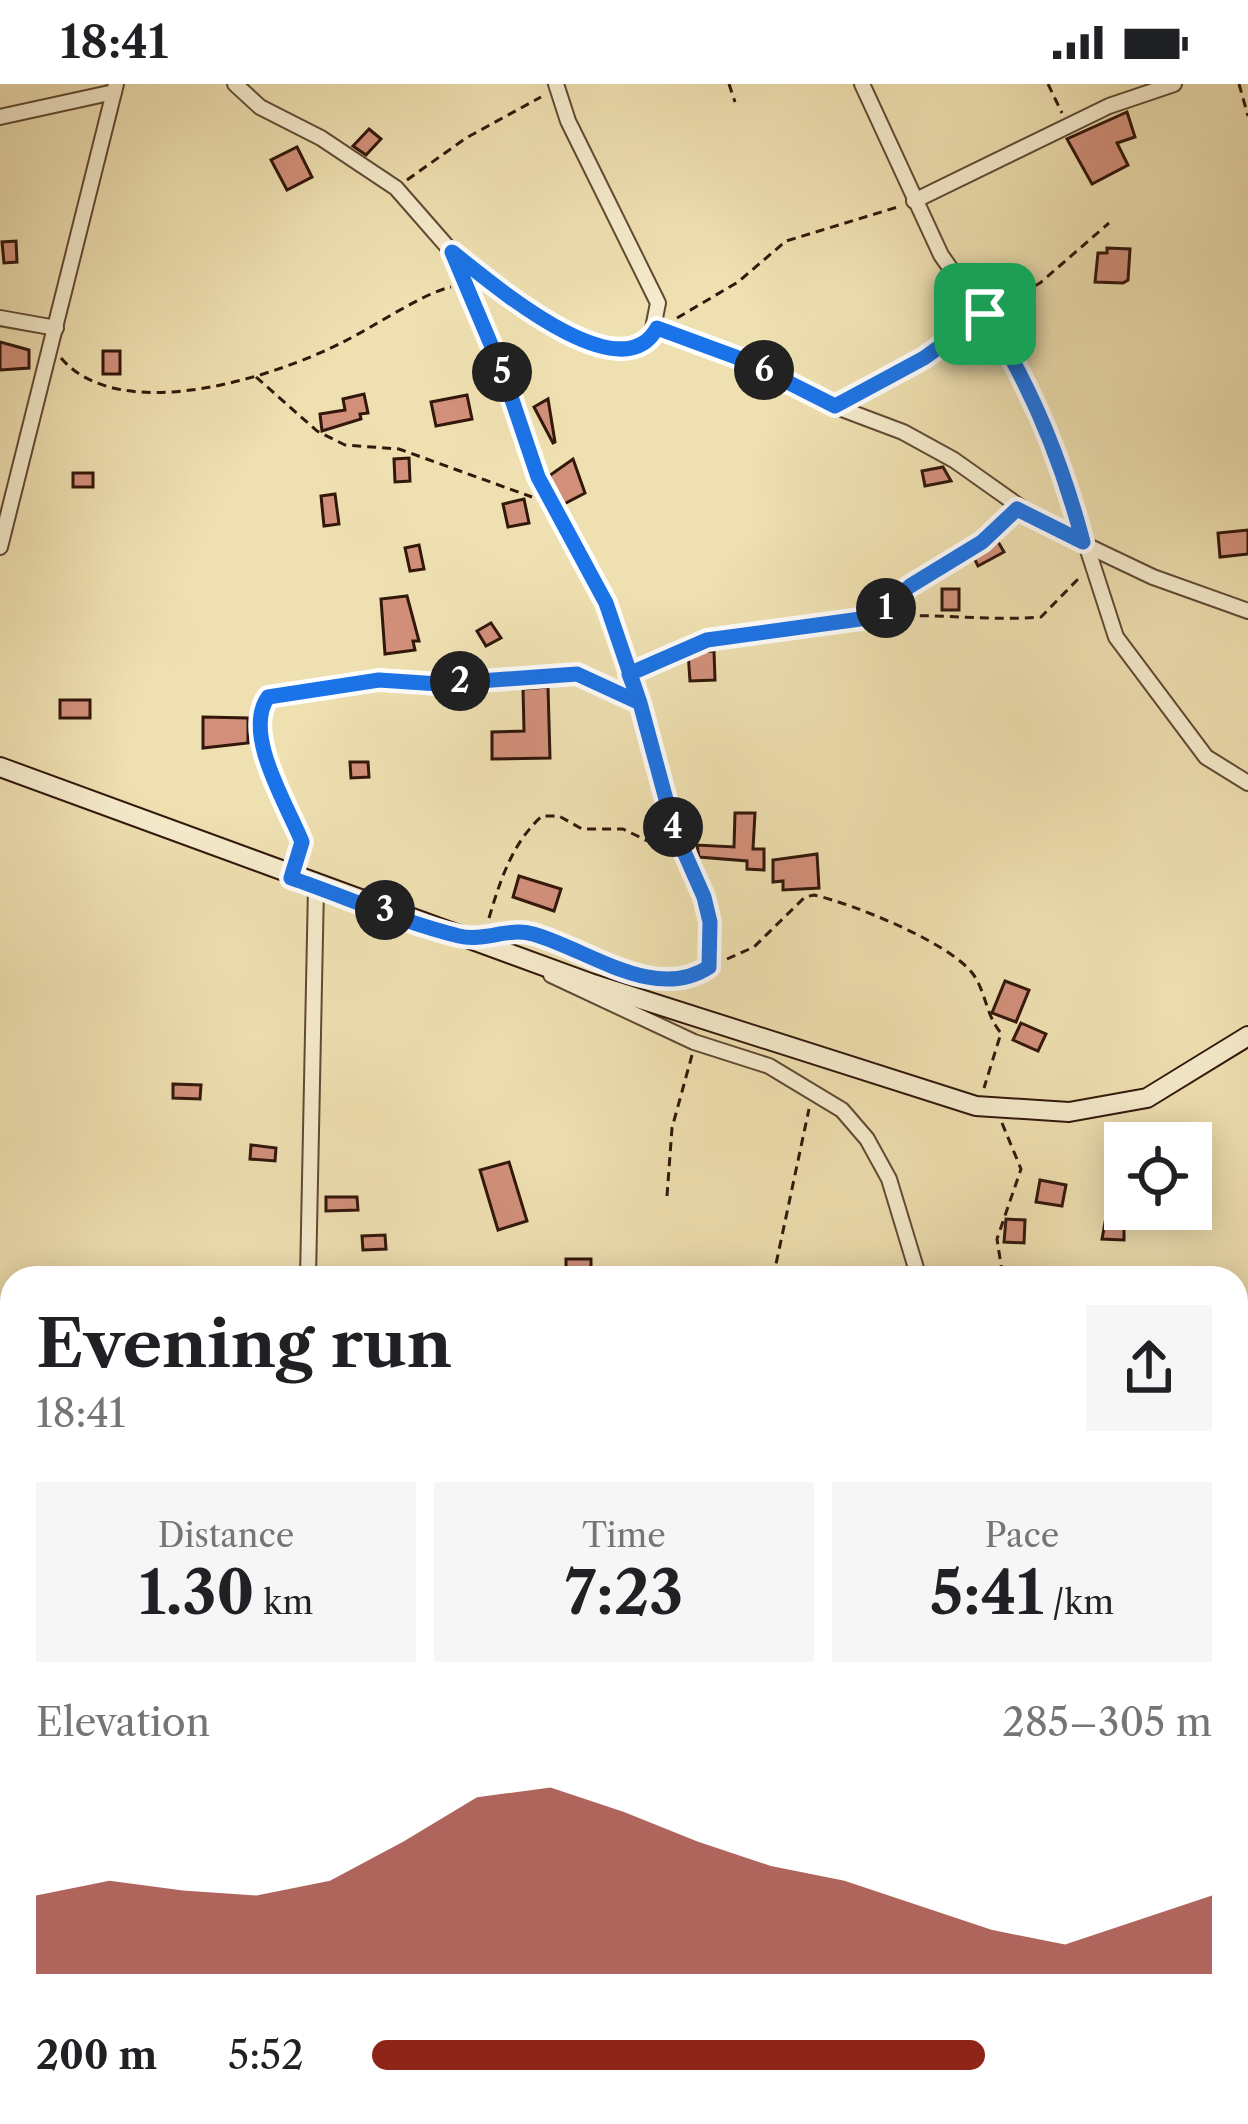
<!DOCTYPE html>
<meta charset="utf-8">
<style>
:root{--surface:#fff;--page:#f6f6f6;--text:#202124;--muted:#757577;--accent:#8f2418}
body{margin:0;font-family:"Libre Caslon Text",serif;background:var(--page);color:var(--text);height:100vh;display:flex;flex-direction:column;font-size:45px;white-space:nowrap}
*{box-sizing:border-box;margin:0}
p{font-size:39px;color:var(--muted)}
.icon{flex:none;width:66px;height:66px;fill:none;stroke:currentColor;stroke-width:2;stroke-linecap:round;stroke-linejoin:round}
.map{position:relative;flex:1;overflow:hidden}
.details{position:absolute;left:0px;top:1182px;width:1248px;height:858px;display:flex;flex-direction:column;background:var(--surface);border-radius:36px 36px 0 0;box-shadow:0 6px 30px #0003}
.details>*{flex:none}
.fabs{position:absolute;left:1104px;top:1038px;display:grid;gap:24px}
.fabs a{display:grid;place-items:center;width:108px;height:108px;border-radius:0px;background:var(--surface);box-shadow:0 6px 30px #0003;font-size:60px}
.pin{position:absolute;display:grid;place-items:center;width:102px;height:102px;color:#fff;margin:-51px;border-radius:24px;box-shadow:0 6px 18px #0006}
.km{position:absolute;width:60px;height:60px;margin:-30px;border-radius:50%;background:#222;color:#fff;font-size:33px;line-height:60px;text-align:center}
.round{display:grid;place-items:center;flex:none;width:126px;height:126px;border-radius:0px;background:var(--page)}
.head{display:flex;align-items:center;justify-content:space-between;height:204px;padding:0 36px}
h1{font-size:66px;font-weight:700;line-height:90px}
.metrics{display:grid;grid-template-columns:repeat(3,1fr);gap:18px;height:204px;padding:12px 36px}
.metrics div{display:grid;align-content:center;border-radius:0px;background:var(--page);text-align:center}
.metrics b{font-size:60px;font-weight:700}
.metrics small{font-size:33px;font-weight:400}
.metrics p{font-size:33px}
.chart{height:336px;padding:24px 36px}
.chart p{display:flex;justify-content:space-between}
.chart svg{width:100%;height:216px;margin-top:12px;fill:var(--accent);opacity:.7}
ul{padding:0 36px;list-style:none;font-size:39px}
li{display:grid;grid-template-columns:192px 144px 1fr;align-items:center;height:90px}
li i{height:30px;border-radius:15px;background:var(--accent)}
.status{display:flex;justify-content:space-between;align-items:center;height:84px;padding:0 60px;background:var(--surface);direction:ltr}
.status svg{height:33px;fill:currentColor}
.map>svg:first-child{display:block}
.building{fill:#d2907b;stroke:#32170b;stroke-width:3}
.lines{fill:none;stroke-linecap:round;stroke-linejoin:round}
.street-casing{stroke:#614934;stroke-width:18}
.secondary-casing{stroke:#32170b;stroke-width:22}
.path{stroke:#32170b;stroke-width:3;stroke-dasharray:9 6;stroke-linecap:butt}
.street{stroke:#f5ebcc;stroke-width:14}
.secondary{stroke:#f5ebcc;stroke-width:18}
.route-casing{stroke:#fff;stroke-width:24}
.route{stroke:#1a73e8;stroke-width:15}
</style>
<div class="status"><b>18:41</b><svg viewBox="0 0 49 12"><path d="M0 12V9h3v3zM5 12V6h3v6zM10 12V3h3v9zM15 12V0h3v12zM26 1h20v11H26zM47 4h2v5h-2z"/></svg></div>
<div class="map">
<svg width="1248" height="2040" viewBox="0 0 1248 2040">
<rect width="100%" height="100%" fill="#efe0b1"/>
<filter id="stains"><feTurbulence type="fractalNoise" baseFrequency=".00167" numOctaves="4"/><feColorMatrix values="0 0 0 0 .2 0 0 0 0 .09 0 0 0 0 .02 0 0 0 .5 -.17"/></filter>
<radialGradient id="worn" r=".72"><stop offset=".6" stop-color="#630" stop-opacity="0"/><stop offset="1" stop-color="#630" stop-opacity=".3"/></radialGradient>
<g class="building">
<polygon points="1127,28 1135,53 1117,59 1128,81 1092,100 1067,55"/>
<polygon points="369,45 381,55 366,71 353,62"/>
<polygon points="297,63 312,93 287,106 271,76"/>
<polygon points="16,157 17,178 4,179 2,158"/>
<polygon points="1107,164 1130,165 1128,196 1123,199 1095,198 1098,169 1107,169"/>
<polygon points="0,258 29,266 29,284 0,286"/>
<rect x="103" y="267" width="17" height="23"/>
<polygon points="364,310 368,329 360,330 361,335 322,347 320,330 345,326 343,315"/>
<polygon points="467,311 472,335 436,342 431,318"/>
<polygon points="548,315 555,358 553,359 534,323"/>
<polygon points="409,374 410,397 395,398 394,375"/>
<polygon points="573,375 585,409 564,420 549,392"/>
<polygon points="943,383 951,397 925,402 922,387"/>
<rect x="73" y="389" width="20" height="14"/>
<polygon points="335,410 339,440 324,442 321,412"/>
<polygon points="524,415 529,439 508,443 503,420"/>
<polygon points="1248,446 1248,470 1220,473 1218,449"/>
<polygon points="997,456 1004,468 978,482 972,470"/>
<polygon points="419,461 424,485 410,487 405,464"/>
<rect x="942" y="505" width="17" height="21"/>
<polygon points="407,512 419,557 413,557 415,566 385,570 381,515"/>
<polygon points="491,539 501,554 486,562 477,547"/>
<polygon points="714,567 715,596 690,597 688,568"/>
<polygon points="548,603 550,674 492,675 492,648 524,647 523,605"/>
<rect x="60" y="616" width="30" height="18"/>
<polygon points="203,633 248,634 248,659 203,664"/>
<polygon points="350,678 368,678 369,693 351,694"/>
<polygon points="735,729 755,729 753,765 764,765 764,786 747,785 747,777 699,773 697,761 734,763"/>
<polygon points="817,770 819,804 783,806 783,797 773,798 773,776"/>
<polygon points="519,792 561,805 554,827 513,813"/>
<polygon points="1005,897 1029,906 1016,938 992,929"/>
<polygon points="1021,939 1046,950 1038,967 1013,956"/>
<polygon points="173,1000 201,1001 200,1015 173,1014"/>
<polygon points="251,1061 276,1064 275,1077 250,1075"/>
<polygon points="509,1078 527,1137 498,1146 480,1086"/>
<polygon points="1040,1096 1066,1101 1062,1122 1036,1118"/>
<polygon points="326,1113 357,1113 358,1126 326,1127"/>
<polygon points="1136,1125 1153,1125 1150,1144 1134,1141"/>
<polygon points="1106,1133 1124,1133 1124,1156 1102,1155"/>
<polygon points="1006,1135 1025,1136 1024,1159 1004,1158"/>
<polygon points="385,1151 386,1165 363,1166 362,1152"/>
<rect x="566" y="1175" width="25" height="19"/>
</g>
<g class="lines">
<defs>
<g id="street">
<path d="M 235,0 L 260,23 L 321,54 L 396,104 L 452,168 L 503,289 L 537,393 L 606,519 L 640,619 L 674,745 L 704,813 L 710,838 L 709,883 C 653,920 586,863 531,850 C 511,845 494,852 474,853"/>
<polyline points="862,0 941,171 1012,272 1073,420 1116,553 1206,673 1248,699"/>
<polyline points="0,33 114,8"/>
<polyline points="914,117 1109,22 1174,0"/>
<path d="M 452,168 C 497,204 590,292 651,254 L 658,219 L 568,37 L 556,0"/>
<polyline points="0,234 56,244"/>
<polyline points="657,244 744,276 818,316 903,348 954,376 1050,444 1153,493 1248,527"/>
<polyline points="0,463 116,0"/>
<path d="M 291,793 L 302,758 C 289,722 241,650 268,613 L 379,596 L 439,600 L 577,590 L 640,619"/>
<polyline points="551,891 694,958 769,982 842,1026 867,1055 889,1095 919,1194"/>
<polyline points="308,1194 316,803"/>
<polyline points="0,1647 12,1651"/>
<polyline points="1236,1849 1248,1857"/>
<polyline points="752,2028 780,2040"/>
<polyline points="980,2028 985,2040"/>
<polyline points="0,2036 4,2040"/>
<polyline points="60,2040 92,2028"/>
<polyline points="516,2040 516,2028"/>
</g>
<polyline id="secondary" points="0,683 590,899 976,1022 1069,1028 1147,1014 1248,952"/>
</defs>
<use href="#street" class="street-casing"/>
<use href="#secondary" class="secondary-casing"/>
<g class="path">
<polyline points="729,0 735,18"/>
<polyline points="1048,0 1062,29"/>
<polyline points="1239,0 1248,32"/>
<polyline points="407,96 466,54 541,13"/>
<polyline points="996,224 1040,199 1109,139"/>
<polyline points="677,234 738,198 786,157 901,122"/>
<path d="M 61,274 C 120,343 275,293 343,258 C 372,244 423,209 451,203"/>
<polyline points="256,293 317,347 345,361 399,365 532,413"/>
<polyline points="853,311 924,274 973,239"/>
<polyline points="876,533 1007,435"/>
<path d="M 642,584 C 717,547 810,535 893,532 C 942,530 992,537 1041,533 L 1080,493"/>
<path d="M 489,834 C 500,797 512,759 542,732 L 559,732 L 582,745 L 623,745 L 664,765"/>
<path d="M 727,875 L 754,863 L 805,813 L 814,811 C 853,820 949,858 973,890 C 986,908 986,932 1001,949 L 984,1004"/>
<polyline points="1002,1039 1021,1085 997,1155 1003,1194"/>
<polyline points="667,1112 672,1044 692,971"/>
<polyline points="773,1194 809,1025"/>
<polyline points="0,1249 12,1252"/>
<polyline points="0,1381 12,1385"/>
<polyline points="1236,1925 1248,1925"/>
</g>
<use href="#street" class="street"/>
<use href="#secondary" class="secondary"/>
</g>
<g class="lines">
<defs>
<path id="route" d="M 985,230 C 1030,299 1062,378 1083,458 L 1017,425 L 982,458 L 910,502 L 875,533 L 707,556 L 629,590 L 640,619 L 577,590 L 439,600 L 379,596 L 268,613 C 242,650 288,722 302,758 L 291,794 C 346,813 402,838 459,852 C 484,858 508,843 533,850 C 587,865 655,919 709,883 L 710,838 L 704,813 L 674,745 L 640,619 L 606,519 L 538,393 L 503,289 L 452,168 C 487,195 620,312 657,244 L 744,276 L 835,322 L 924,274 L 985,230"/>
</defs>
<use href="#route" class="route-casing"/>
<use href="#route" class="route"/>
</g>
<rect width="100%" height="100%" filter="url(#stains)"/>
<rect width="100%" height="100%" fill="url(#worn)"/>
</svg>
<div class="fabs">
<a><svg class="icon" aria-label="locate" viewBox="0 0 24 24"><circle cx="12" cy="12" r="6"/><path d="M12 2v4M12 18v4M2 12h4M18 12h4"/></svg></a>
</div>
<div class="pin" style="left:985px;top:230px;background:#1e9e55"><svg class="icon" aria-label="arrive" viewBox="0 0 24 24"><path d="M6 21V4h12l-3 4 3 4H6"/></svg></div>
<b class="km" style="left:886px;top:524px">1</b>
<b class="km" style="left:460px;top:597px">2</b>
<b class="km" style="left:385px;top:826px">3</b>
<b class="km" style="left:673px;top:743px">4</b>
<b class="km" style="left:502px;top:288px">5</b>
<b class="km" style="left:764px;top:286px">6</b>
<section class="details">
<div class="head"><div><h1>Evening run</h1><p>18:41</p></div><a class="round"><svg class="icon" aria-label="share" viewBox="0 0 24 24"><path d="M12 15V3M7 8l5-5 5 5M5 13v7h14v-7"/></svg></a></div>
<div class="metrics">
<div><p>Distance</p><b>1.30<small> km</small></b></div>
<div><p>Time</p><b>7:23</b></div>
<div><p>Pace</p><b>5:41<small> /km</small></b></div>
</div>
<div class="chart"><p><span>Elevation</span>285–305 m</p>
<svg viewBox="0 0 160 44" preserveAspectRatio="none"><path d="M0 44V28L10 25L20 27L30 28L40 25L50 17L60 8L70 6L80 11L90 17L100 22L110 25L120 30L130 35L140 38L150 33L160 28V44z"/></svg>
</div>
<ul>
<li><b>200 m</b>5:52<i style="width:73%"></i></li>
</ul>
</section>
</div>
